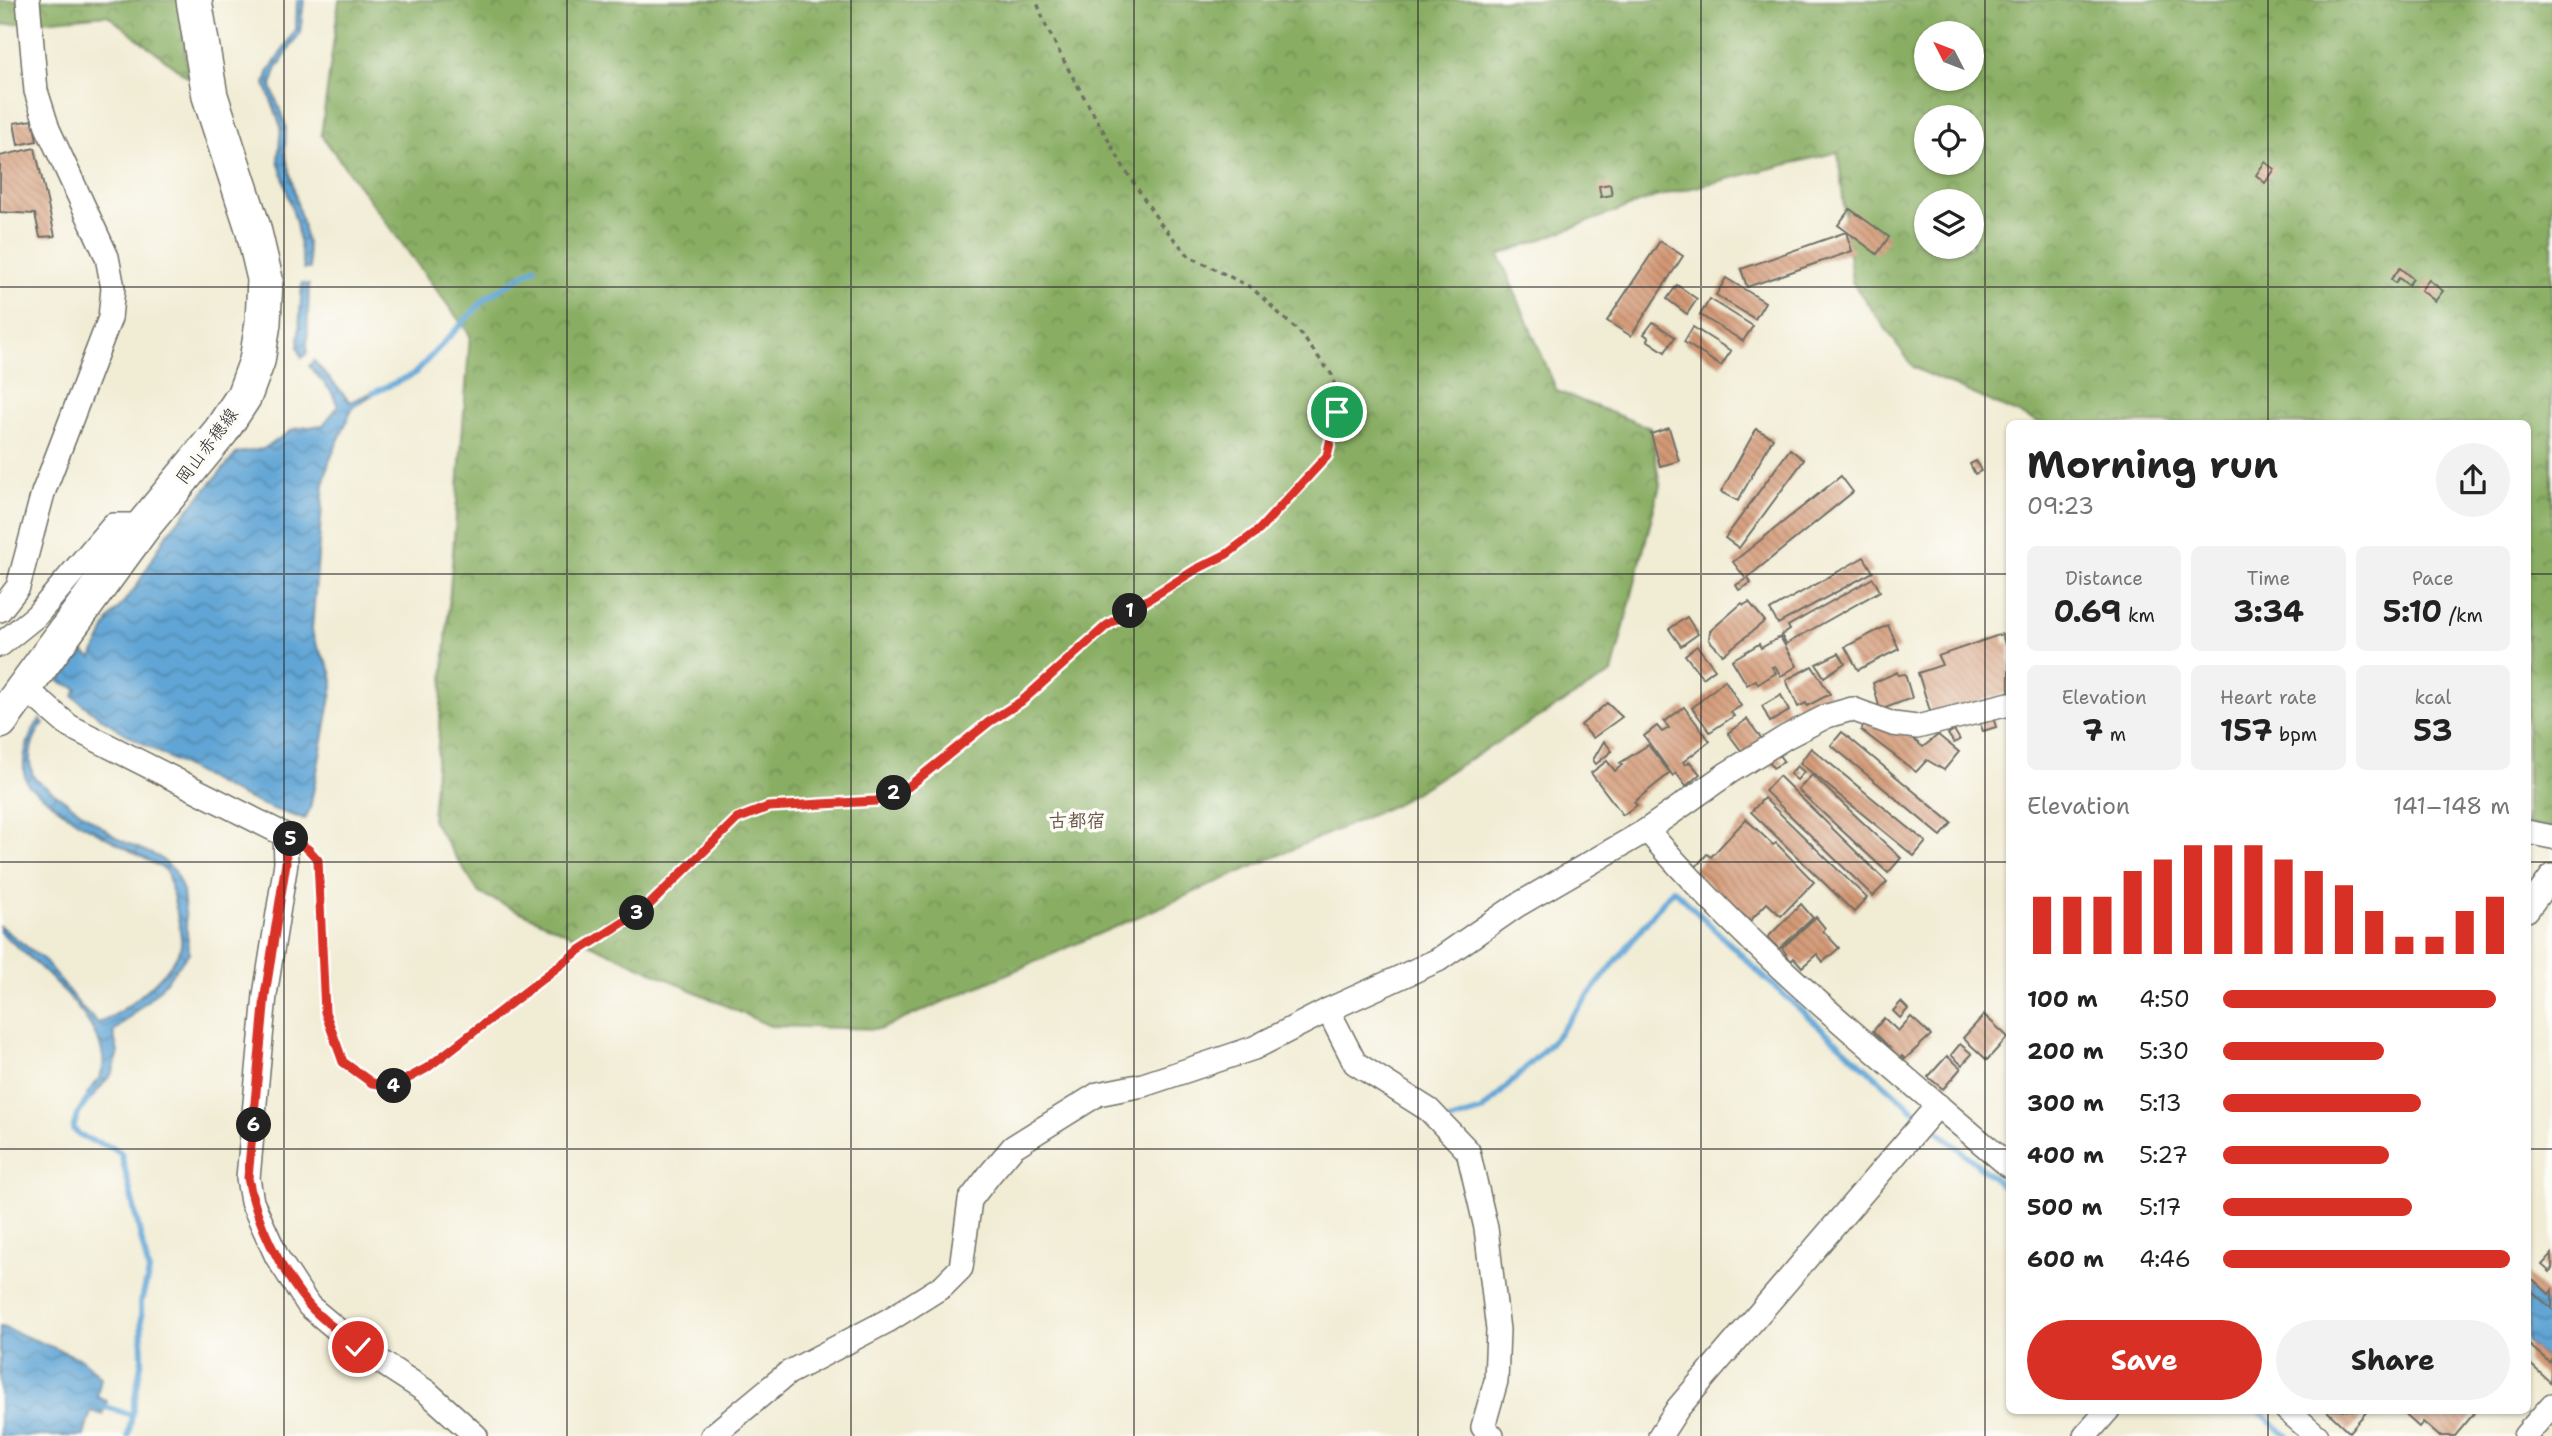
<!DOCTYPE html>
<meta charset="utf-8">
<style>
:root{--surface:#fff;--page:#f2f2f2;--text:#222;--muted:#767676;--accent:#d93025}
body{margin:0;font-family:"Shantell Sans","Klee One",sans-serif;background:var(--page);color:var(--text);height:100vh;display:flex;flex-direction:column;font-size:26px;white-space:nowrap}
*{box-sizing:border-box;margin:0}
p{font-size:23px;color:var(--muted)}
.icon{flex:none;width:38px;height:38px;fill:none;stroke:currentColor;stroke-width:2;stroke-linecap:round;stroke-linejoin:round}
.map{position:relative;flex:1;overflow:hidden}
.panel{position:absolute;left:2006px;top:420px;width:525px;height:994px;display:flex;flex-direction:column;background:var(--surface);border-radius:10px;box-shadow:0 2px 5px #0004}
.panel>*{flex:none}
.needle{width:46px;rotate:312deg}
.fabs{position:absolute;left:1914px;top:21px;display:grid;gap:14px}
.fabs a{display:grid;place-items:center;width:70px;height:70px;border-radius:50%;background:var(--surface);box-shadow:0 2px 5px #0004;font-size:35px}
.pin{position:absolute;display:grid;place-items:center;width:60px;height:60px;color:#fff;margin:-30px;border:4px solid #fff;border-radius:50%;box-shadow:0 2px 7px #0007}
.km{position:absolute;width:35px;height:35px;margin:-18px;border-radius:50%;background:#222;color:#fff;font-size:19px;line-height:35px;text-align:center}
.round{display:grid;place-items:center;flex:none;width:74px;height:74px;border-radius:37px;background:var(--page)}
.head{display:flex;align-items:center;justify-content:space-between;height:119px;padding:0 21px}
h1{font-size:38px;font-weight:700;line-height:52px}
.figures{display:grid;grid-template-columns:repeat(3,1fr);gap:10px;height:119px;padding:7px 21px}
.figures div{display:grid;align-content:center;border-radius:10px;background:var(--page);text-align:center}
.figures b{font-size:30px;font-weight:700}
.figures small{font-size:19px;font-weight:400}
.figures p{font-size:19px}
.chart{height:196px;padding:14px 21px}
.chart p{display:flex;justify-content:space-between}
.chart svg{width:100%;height:126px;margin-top:7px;stroke:var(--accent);stroke-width:6}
.primary-button{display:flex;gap:14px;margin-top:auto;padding:14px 21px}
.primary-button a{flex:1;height:80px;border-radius:42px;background:var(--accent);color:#fff;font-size:28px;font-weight:700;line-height:80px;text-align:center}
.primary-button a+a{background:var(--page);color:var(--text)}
ul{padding:0 21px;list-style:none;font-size:23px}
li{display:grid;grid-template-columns:112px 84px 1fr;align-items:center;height:52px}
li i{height:18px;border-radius:9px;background:var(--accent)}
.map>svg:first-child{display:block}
.forest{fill:url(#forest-crowns);stroke:#5a6c48;stroke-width:2;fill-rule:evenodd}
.water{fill:url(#water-waves);stroke:#466880;stroke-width:2}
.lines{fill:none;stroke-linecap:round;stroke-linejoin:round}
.stream{stroke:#60a5d5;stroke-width:6}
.building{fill:url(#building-back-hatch)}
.street-casing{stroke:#706f66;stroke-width:26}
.primary-casing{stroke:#706f66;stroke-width:38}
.path{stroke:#706f66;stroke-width:3.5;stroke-dasharray:5 5;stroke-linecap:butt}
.street{stroke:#fff;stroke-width:23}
.primary{stroke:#fff;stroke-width:35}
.route-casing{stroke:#fff;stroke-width:14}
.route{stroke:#d93025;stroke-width:9}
.grid{fill:none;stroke:#2b2b2b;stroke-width:2;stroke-opacity:0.55}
.labels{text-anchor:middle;stroke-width:7;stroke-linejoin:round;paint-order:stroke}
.street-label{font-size:18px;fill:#2b2b2b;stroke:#fdfcf7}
.neighbourhood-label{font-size:19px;font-weight:bold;fill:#665245;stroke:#fdfcf7}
</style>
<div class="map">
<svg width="2552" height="1436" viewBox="0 0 2552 1436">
<defs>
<pattern id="forest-crowns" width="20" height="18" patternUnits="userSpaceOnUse" patternTransform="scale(1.75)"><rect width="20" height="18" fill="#89ae64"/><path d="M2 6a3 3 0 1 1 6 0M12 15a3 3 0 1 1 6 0" fill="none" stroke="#708e53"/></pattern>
<pattern id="water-waves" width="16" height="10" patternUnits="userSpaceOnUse" patternTransform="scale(1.75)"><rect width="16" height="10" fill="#60a5d5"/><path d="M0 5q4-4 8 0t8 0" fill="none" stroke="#4f87ad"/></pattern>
<pattern id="building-back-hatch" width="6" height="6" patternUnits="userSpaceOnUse" patternTransform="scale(1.75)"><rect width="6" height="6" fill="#d49976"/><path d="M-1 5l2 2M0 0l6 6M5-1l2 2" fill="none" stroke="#ac7d61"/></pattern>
</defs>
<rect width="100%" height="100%" fill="#fdfcf7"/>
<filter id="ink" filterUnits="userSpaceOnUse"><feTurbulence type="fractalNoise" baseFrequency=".0143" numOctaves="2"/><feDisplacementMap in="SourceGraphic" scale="14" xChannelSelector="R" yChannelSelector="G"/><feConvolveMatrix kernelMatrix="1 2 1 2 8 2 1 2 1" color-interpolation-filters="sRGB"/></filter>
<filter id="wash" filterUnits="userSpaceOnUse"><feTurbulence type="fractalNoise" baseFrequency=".00686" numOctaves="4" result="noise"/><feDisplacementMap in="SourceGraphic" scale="28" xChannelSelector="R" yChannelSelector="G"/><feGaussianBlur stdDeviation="1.57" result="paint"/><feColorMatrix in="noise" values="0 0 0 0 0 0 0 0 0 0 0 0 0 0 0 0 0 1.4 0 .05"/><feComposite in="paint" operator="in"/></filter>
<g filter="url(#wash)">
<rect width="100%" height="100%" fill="#f1ecd4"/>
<g class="forest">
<polygon points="0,0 180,0 188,77 107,15 0,25"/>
<path d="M 339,0 L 2552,0 L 2552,829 L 2527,824 L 2527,424 L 2039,423 L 1914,368 L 1852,282 L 1838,152 L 1655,197 L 1499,255 L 1557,391 L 1650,428 L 1660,485 L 1612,673 L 1394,805 L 881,1029 L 770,1026 L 479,893 L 432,820 L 470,335 L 321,135 ZM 1927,33 L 1972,33 L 1972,79 L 1927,79 ZM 1927,117 L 1972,117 L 1972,163 L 1927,163 ZM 1927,201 L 1972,201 L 1972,247 L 1927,247 Z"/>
</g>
<g class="water">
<polygon points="297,0 304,0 300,33 276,70 271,86 286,126 285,153 307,243 310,269 304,269 296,223 278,160 281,127 265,84 268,73 296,29"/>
<polygon points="302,283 309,285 307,353 302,358 298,347"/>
<path d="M 314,361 L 350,402 L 387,386 L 353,407 L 329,462 L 324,482 L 312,629 C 314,653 333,659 333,686 L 310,809 L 305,819 C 258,807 215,783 173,760 C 137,740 103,723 73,696 L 77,689 L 59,681 L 82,651 L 92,658 L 109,620 L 136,587 L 166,535 L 237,453 L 263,449 L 294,429 L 323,425 L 338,406 L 331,391 L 309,366 Z"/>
<path d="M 40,719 L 44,723 C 31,738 25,761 35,779 L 120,840 L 159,857 L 175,871 L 183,891 L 189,953 L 158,991 L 113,1032 L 118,1052 L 113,1072 L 91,1099 L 87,1094 C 93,1087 102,1077 103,1067 C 109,1024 31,958 0,932 L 0,926 L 44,960 L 83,1009 L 98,1023 C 121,1017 176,969 181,945 C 183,937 170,879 166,870 L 76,821 L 29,786 C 17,767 28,735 40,719 Z"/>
<polygon points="2527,1287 2552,1309 2552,1358 2549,1362 2527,1343"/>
<polygon points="0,1326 82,1359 101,1377 97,1397 107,1401 103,1415 91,1411 84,1436 0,1436"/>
</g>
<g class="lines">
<g class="stream">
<polyline points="373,393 414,374 487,297 535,268"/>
<path d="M 94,1090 L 77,1115 L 73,1129 C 87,1144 106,1141 121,1153 L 149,1272 L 141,1302 L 142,1359 L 128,1436"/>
<polyline points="1449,1121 1482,1111 1551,1043 1673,889 1765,978 1920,1116"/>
<polyline points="1939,1132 2009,1191"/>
<polyline points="99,1405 132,1415"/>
<polyline points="2258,1410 2287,1436"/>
</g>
</g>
<g id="blocks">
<g class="building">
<polygon points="33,120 37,141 18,145 14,123"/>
<polygon points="35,148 55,236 40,237 35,214 0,212 0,156"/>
<polygon points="2265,162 2275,169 2265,183 2256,175"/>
<polygon points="1610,184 1612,195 1601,197 1599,186"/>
<polygon points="1850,209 1889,237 1877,254 1838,225"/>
<polygon points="1846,232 1852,251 1747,287 1741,269"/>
<polygon points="1660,241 1683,256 1631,336 1607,321"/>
<polygon points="2400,268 2413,279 2408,285 2399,278 2395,283 2391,279"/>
<polygon points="1726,278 1765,302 1755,319 1716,295"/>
<polygon points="2429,280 2443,291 2435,301 2421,290"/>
<polygon points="1677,285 1697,299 1687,314 1667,299"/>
<polygon points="1710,299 1753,326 1743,341 1700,315"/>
<polygon points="1653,322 1675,337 1665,352 1647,340 1649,338 1644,334"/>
<polygon points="1693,327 1731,351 1721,366 1684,342"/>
<polygon points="1669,428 1679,461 1660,466 1651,434"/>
<polygon points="1756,429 1773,438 1738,501 1721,492"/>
<polygon points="1790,449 1804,460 1739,548 1725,538"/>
<polygon points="1976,461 1981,471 1975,474 1970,464"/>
<polygon points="1841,476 1853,492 1748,577 1751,583 1739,590 1736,585 1746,579 1733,562"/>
<polygon points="1864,557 1873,572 1778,624 1770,610"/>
<polygon points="1873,578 1880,591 1786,644 1781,635 1790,630 1788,626"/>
<polygon points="1749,602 1765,621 1723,655 1709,640 1710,631 1742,603 1744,605"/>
<polygon points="1687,617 1698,634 1681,646 1669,629"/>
<polygon points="1888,625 1899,649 1858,670 1845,647"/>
<polygon points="2002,634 2005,644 2009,643 2009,692 1932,717 1918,673 1942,665 1938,656"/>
<polygon points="1780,637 1797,666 1781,676 1775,666 1772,667 1776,673 1758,684 1756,680 1747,685 1732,660 1759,644 1761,648"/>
<polygon points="1697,646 1715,669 1703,678 1685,655"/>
<polygon points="1839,653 1845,663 1824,677 1816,664"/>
<polygon points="1812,666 1830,694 1807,706 1806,703 1798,707 1786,680"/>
<polygon points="1897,672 1898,675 1905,674 1912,698 1880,710 1873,683"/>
<polygon points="1725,680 1741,706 1731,712 1734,716 1710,732 1692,708"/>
<polygon points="1781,695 1789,711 1770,722 1762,706"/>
<polygon points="1607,703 1622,717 1593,738 1581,725"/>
<polygon points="1684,707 1710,741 1683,762 1685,765 1690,762 1700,774 1686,786 1676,773 1673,776 1644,736 1657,726 1662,732 1669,728 1664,722"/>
<polygon points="1993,717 1996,727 1983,731 1979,721"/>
<polygon points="1747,719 1764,742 1745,756 1728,733"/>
<polygon points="1866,722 1909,736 1923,747 1938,735 1959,752 1944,770 1927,760 1916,772 1861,730"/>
<polygon points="1954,730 1960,740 1954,743 1948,734"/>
<polygon points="1842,732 1952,823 1941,836 1831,745"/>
<polygon points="1604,741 1612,751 1596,764 1593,760"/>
<polygon points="1648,745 1670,773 1634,802 1637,805 1623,815 1591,773 1607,761 1615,771 1622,765 1620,763"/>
<polygon points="1811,748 1926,842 1914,856 1800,763"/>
<polygon points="1779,755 1784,762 1773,768 1769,761"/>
<polygon points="1797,766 1804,772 1797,780 1790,774"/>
<polygon points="1812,775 1901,858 1888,873 1798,790"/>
<polygon points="1779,776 1887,882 1873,896 1765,791"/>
<polygon points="1764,798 1867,898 1854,912 1751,812"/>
<polygon points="1746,819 1773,845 1776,843 1814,882 1781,916 1767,903 1750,921 1693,870 1707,854 1711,857"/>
<polygon points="1801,904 1813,918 1779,949 1768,937"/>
<polygon points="1816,917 1825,928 1823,931 1839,948 1823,962 1817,954 1802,967 1794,958 1791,961 1782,948"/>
<polygon points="1901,1002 1908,1009 1900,1018 1893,1011"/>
<polygon points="1984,1015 2008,1037 1987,1060 1963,1038"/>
<polygon points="1911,1017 1931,1035 1905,1059 1902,1056 1900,1058 1873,1031 1884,1018 1898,1031"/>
<polygon points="1960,1044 1972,1054 1962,1065 1951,1055"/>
<polygon points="1947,1056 1961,1068 1943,1089 1928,1077"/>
<polygon points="2552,1254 2552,1269 2550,1272 2542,1265"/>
<polygon points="2527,1274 2549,1294 2552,1290 2552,1309 2527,1287"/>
<polygon points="2527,1343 2549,1362 2552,1358 2550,1382 2527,1361"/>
<polygon points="2326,1410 2368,1410 2349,1432"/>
<polygon points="2400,1410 2477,1410 2455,1436 2439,1436 2423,1422 2419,1427"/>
</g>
</g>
</g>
<g filter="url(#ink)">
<use href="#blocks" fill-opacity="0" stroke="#706f66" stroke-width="2"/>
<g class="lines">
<defs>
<g id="street">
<polyline points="0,610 18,587 43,493 110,318 113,288 107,257 48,129 36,91 28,0"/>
<polyline points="0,645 36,616 113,525 144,525"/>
<polyline points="24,687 69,726 285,835 286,863 265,995 248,1178 252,1202 277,1257 309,1306 358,1347 427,1392 476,1436"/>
<path d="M 1647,830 C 1755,956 1884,1059 2009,1166"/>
<polyline points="2527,832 2552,837"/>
<polyline points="2527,910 2552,876"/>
<polyline points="1328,1010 1355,1063 1429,1110 1468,1151 1486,1228 1498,1330 1496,1381 1483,1427 1492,1436"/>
<polyline points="2287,1410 2317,1436"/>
<polyline points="712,1436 788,1373 889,1320 943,1286 961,1268 970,1200 990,1174 1013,1147 1098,1094 1143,1085 1254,1048 1328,1010 1438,960 1516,906 1647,830 1728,773 1786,737 1827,716 1852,709 1893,724 1917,727 2009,704"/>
<polyline points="1660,1436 1678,1408 1938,1105"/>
<polyline points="2085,1436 2108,1410"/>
<polyline points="2525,1436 2552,1405"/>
</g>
<polyline id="primary" points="0,721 144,525 221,431 244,396 257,361 263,323 265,279 253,228 210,96 194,0"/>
</defs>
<use href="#street" class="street-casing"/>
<use href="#primary" class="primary-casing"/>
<polyline class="path" points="308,849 318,860 325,1012 343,1062 371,1083 394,1086 427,1068 577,952 646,908 737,819 768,807 876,801 908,787 989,722 1022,701 1106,626 1195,570 1227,554 1259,530 1314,474 1327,456 1337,412 1337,395 1332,375 1300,333 1252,288 1189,256 1160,223 1124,168 1066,65 1046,26 1036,0"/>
<use href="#street" class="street"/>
<use href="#primary" class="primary"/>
</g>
</g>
<g class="lines" filter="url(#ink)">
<defs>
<path id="route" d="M 358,1347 C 342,1333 321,1320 308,1304 C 280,1269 256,1222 248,1178 L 265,995 L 286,863 L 285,835 L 308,849 L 318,860 L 325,1012 L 343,1062 L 372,1083 L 394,1086 L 427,1068 L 577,952 L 646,908 L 737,819 L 768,807 L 876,801 L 908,787 L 989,722 L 1022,701 L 1106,626 L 1195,570 L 1227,554 L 1259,530 L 1327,456 L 1337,412"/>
</defs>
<use href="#route" class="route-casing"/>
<use href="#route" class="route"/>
</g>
<path class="grid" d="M 284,0 L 284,1436M 567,0 L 567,1436M 851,0 L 851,1436M 1134,0 L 1134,1436M 1418,0 L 1418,1436M 1701,0 L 1701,1436M 1985,0 L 1985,1436M 2268,0 L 2268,424M 0,287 L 2552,287M 0,574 L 2009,574M 2527,574 L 2552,574M 0,862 L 2009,862M 2527,862 L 2552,862M 0,1149 L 2009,1149M 2527,1149 L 2552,1149M 2268,1410 L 2268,1436"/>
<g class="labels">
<g class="street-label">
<text transform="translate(207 446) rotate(-53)" y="6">岡山赤穂線</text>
</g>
<g class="neighbourhood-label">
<text x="1077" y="827">古都宿</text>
</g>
</g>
</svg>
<div class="fabs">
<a><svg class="needle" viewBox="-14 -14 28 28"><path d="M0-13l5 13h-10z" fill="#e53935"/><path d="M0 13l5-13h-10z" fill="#767676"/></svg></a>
<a><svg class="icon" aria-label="locate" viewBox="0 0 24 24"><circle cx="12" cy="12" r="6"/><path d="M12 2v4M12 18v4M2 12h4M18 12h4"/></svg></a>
<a><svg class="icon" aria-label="layers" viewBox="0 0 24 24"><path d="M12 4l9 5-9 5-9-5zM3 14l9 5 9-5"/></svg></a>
</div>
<div class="pin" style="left:1337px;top:412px;background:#1e9e55"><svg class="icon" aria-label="arrive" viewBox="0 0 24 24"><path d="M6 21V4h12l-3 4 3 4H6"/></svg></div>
<div class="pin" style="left:358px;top:1347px;background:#d93025"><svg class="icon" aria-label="check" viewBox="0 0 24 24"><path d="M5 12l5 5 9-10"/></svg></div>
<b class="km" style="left:1130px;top:611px">1</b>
<b class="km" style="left:894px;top:793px">2</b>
<b class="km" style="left:637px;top:913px">3</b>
<b class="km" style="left:394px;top:1086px">4</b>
<b class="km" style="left:291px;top:839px">5</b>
<b class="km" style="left:254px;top:1125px">6</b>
<section class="panel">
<div class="head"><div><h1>Morning run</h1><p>09:23</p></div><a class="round"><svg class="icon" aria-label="share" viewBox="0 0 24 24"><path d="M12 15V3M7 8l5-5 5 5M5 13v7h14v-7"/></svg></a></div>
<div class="figures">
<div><p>Distance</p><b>0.69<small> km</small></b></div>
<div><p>Time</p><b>3:34</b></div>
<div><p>Pace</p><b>5:10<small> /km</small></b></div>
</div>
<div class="figures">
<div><p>Elevation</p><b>7<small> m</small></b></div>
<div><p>Heart rate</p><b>157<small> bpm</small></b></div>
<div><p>kcal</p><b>53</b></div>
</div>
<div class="chart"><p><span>Elevation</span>141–148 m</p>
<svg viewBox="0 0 160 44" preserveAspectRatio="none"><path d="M5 44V24M15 44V24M25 44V24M35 44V15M45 44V11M55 44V6M65 44V6M75 44V6M85 44V11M95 44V15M105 44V20M115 44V29M125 44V38M135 44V38M145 44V29M155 44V24"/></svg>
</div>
<ul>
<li><b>100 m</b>4:50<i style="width:95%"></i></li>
<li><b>200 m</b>5:30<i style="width:56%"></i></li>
<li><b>300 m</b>5:13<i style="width:69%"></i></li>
<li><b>400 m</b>5:27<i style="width:58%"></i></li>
<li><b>500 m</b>5:17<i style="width:66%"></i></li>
<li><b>600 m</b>4:46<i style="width:100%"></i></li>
</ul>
<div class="primary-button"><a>Save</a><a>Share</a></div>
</section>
</div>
